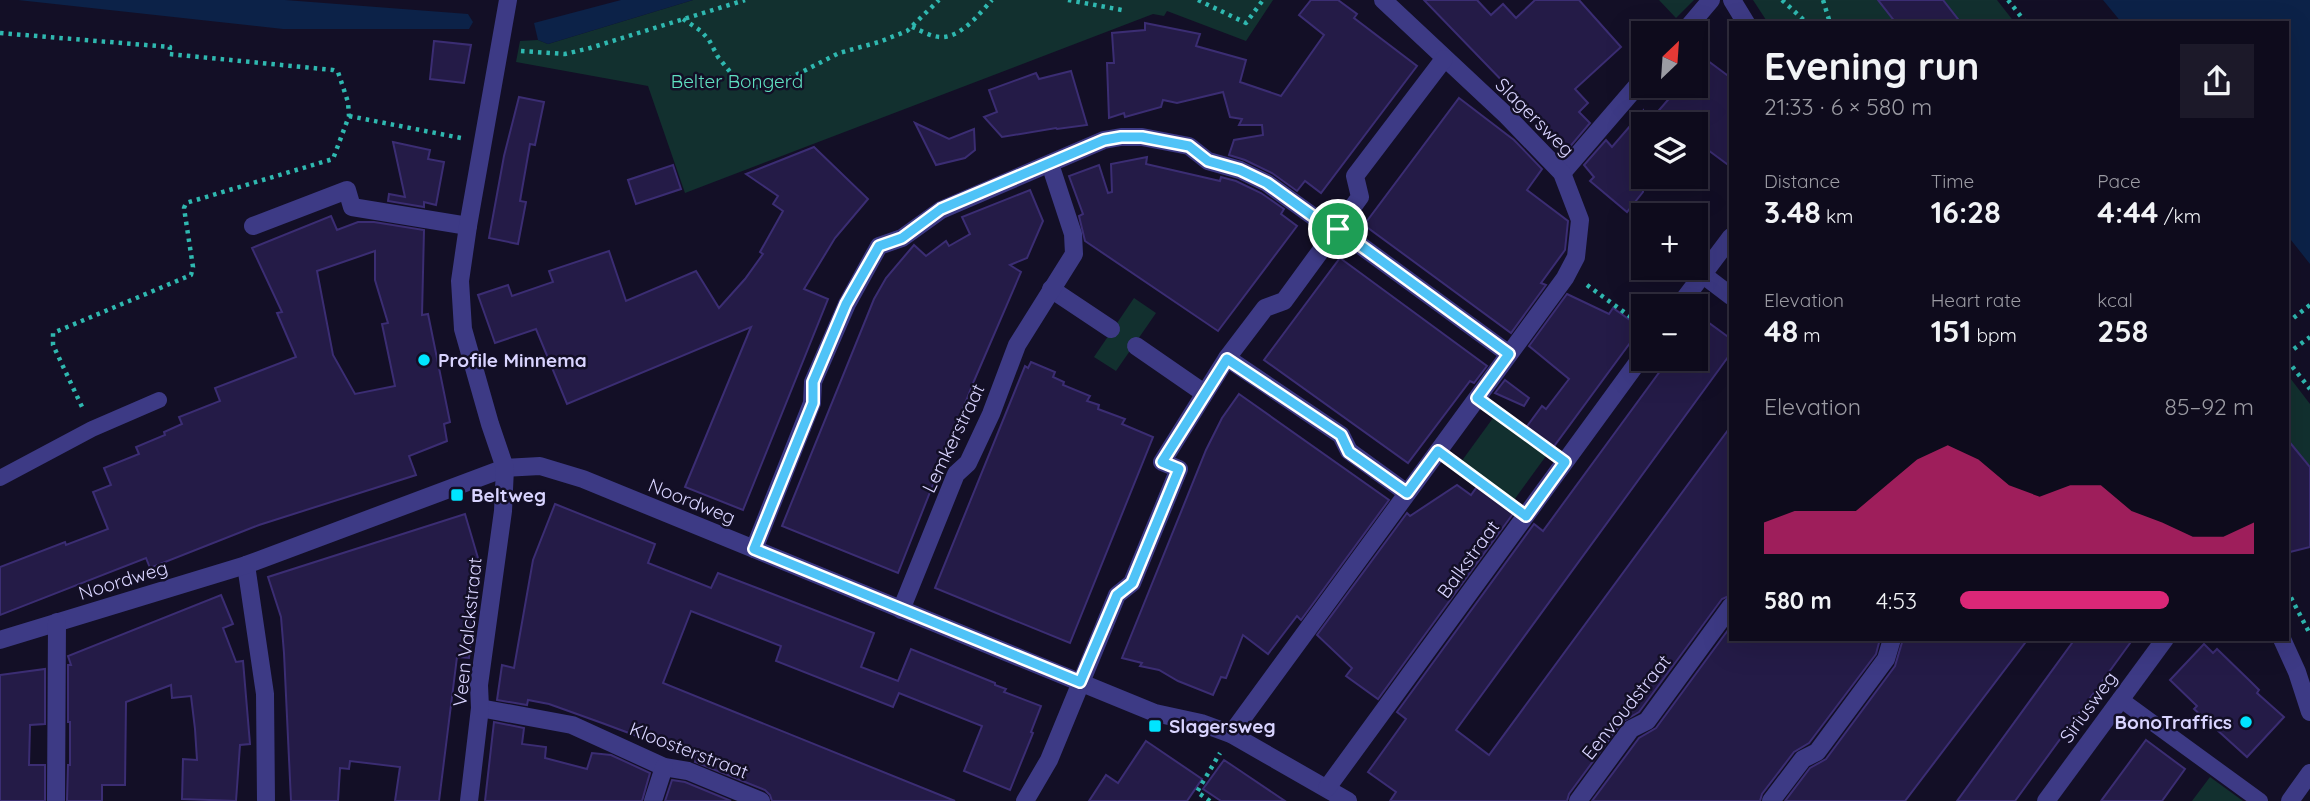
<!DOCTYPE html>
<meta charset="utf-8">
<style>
:root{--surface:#0e0b1c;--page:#1c1929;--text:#f1f3f6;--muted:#9b9ba3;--line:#2e2b3b;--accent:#db2777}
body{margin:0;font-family:Quicksand,sans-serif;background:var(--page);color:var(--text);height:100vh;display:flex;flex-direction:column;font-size:26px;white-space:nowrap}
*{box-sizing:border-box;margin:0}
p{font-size:23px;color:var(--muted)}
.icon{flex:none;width:38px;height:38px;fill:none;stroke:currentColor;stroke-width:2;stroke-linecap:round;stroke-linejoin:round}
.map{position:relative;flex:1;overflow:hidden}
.panel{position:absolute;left:1729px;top:21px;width:560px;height:620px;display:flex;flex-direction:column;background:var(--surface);border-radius:0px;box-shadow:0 7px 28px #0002,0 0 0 2px var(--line)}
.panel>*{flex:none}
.needle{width:46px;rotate:25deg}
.controls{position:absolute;left:1631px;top:21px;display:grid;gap:14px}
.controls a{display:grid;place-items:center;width:77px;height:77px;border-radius:0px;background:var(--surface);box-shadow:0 7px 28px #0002,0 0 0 2px var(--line);font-size:35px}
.pin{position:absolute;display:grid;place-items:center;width:60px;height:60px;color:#fff;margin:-30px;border:4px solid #fff;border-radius:50%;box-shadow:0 2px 7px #0007}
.round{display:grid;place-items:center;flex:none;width:74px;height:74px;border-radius:0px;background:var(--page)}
.head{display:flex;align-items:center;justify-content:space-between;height:119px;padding:0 35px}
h1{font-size:38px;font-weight:700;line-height:52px}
.stats{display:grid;grid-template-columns:repeat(3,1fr);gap:10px;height:119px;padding:7px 35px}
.stats div{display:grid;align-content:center}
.stats b{font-size:30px;font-weight:700}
.stats small{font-size:19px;font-weight:400}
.stats p{font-size:19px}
.chart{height:196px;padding:14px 35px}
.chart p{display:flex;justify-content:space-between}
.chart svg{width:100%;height:126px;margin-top:7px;fill:var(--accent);opacity:.7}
ul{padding:0 35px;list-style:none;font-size:23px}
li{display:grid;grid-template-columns:112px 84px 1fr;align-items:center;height:52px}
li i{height:18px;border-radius:9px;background:var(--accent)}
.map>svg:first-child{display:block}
.green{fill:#12302f}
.water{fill:#0c2248}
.building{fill:#241b47;stroke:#3b2d73;stroke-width:2;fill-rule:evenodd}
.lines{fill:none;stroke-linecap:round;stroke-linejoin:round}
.path{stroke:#2fb8b0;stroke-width:4.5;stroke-dasharray:3.5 5;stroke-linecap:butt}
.lane{stroke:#3d3a85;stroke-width:16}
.street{stroke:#3d3a85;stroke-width:18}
.route-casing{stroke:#fff;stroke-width:14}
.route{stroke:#4fc3f7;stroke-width:9}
.poi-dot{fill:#00e5ff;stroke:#130f26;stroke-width:2.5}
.labels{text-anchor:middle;stroke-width:5;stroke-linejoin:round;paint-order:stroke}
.park-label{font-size:19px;fill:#5fe0c0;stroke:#130f26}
.street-label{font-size:19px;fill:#d9d4ff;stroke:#130f26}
.poi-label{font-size:19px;font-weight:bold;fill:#d9d4ff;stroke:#130f26;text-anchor:start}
</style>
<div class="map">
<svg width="2310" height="801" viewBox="0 0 2310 801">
<rect width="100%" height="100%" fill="#130f26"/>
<g class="green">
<polygon points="693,0 1273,0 1246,41 1167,11 1164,16 1153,14 685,193 648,86 516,62 520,41 538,40 548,44"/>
<polygon points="1659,0 1694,0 1676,18"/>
<polygon points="1753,0 1997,0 2015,23 1768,23"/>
<polygon points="1134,298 1156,313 1116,371 1094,357"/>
<polygon points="2287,374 2310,404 2310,467 2287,440"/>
<polygon points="1493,418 1546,456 1514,500 1461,462"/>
<polygon points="2210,777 2243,801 2192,801"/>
</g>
<g class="water">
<polygon points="18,0 285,0 468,14 473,22 469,29 283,29"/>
<polygon points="621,0 693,0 548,44 538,40 534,23"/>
<polygon points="2103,0 2310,0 2310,264 2287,235 2287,23 2122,23"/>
</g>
<g class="building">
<polygon points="1311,0 1338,0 1357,14 1354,18 1417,66 1321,193 1305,181 1297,191 1272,173 1245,160 1229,155 1234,140 1263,135 1262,125 1239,125 1242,119 1230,117 1223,92 1177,103 1163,100 1161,107 1125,117 1124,113 1109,118 1107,63 1114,63 1112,33 1145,30 1145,23 1200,34 1196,46 1246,60 1240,82 1281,96 1324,35 1299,15"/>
<polygon points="1424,0 1477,0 1491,15 1503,4 1516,18 1535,0 1579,0 1621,47 1575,89 1588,103 1579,112 1590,123 1568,149"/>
<polygon points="1878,0 1943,0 1961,23 1896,23"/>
<polygon points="434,41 471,45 464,83 430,79"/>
<polygon points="1696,52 1731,78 1731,167 1708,150 1696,144 1696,124 1647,124 1680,86 1696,86"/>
<polygon points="1071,71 1087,125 1057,129 1056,128 1002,137 984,117 997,112 989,90 1036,73 1039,79"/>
<polygon points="519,97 544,102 535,145 530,144 520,201 526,202 518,244 489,238 504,156"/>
<polygon points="1459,98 1514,140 1542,169 1527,190 1568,221 1565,250 1541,283 1546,285 1511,333 1364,225"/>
<polygon points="1643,111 1643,192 1627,212 1590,181 1594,177 1584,165 1606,140 1612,147"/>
<polygon points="915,123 949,139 974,129 975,150 965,158 936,165"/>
<polygon points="393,142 430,150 428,159 444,162 436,205 424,202 424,207 388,201 389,194 405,197"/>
<polygon points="814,147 868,199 835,238 804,289 828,299 743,510 685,487 751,327 567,404 536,329 495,343 478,295 508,285 512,296 553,282 549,271 609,251 626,301 696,271 719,308 745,279 763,254 760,252 783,211 773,204 778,196 746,174"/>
<polygon points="1147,157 1146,164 1220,181 1221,177 1236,181 1261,193 1284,209 1281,214 1297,226 1218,331 1085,241 1079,216 1083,214 1069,176 1099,165 1108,193 1112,192 1111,164"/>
<polygon points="673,165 681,189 636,204 628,180"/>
<polygon points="1030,190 1043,221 1027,258 1010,265 1021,272 974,381 898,573 782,526 874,299 886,278 914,245 926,256 946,241 949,246 970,234 962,217"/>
<path d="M 331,216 L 337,230 L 358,222 L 374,222 L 424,230 L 422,315 L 428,314 L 450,422 L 444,424 L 447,441 L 409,456 L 416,475 L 259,525 L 150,568 L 146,558 L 0,615 L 0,567 L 65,542 L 66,545 L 108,529 L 93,492 L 111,485 L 104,468 L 139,454 L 136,447 L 165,435 L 164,432 L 182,424 L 179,417 L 220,401 L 215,388 L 296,357 L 277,313 L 282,312 L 252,248 ZM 375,251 L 375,280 L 388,323 L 382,324 L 395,386 L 355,394 L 333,355 L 317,271 Z"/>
<polygon points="1340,258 1487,366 1474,383 1470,381 1408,463 1264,360"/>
<polygon points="1567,294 1609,314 1613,308 1641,328 1552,449 1525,429 1542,406 1546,409 1569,379 1529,346"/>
<polygon points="1696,319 1706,327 1709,323 1731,339 1731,353 1456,730 1489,755 1731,426 1731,595 1722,599 1639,712 1622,722 1569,794 1567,801 1390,801 1396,792 1368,772 1406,719 1397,712 1534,524 1543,531 1669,359 1696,359"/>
<polygon points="1031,362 1055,372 1053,377 1064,382 1063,385 1090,396 1087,401 1099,405 1098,409 1125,419 1122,424 1153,437 1070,643 935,588 1025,366 1028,368"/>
<polygon points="1505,380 1529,398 1524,406 1495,393"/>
<polygon points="1239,394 1389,500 1301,620 1297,616 1268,654 1243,635 1226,678 1221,677 1213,695 1178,681 1159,670 1140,666 1142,663 1122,658 1206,450 1222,418"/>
<polygon points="2287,439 2310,467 2310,547 2290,552 2287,541"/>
<polygon points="1479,484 1515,511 1378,699 1346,676 1352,668 1317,635 1407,513 1410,516 1457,485 1471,495"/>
<polygon points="555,504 655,544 648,563 711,588 718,573 874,633 861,667 898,681 911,649 995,683 995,685 1006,689 1004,692 1041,706 1031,732 1033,733 1010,790 964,771 982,726 899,693 893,707 776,661 781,646 691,611 663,683 955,801 772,801 770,795 765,790 695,762 696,758 602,723 549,704 528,700 527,705 497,700 502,665 514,668 533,560"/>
<polygon points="465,514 478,558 476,593 469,658 457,657 439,801 395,801 400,767 350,761 349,769 340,768 338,801 291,801 284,653 281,617 268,577"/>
<polygon points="221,595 233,624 223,628 236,662 243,661 250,744 240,745 236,801 182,799 183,759 197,760 195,729 191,696 172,698 171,685 126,702 125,785 102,785 102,801 67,801 68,765 70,765 70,722 68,722 68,665 71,665 68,656"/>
<polygon points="1731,626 1731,639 1880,639 1876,654 1809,743 1794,752 1762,794 1760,801 1592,801 1639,738 1656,728"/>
<polygon points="1903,639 2028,639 1905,801 1785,801 1810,768 1826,759 1895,666"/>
<polygon points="2075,639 2133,639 2015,801 1957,801"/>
<polygon points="2204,644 2213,653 2217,649 2250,681 2259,690 2257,693 2284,717 2247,757 2194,709 2197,706 2170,680"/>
<polygon points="45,669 45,724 30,725 29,765 45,765 45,801 0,801 0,675"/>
<polygon points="494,722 524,728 522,744 546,747 545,758 587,769 592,753 611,755 650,773 642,801 485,801"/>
<polygon points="2146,740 2185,769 2162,801 2101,801"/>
<polygon points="1146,741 1202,779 1187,801 1089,801 1106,775 1118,783"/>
<polygon points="1224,760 1239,770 1285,801 1221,801 1203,789"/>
<polygon points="672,780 685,782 731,801 665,801"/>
</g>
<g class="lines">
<g class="path">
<polyline points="1068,0 1122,10"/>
<polyline points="1198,0 1246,23 1263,0"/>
<polyline points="1782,0 1807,23"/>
<polyline points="1823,0 1830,23"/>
<polyline points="2008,0 2026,23"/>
<polyline points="683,19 701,31 709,40 718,57 731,73 756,87 767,86 790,78 839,53 879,42 907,31 939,0"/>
<path d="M 912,27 C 922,31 933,38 944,37 C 963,35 980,13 992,0"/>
<polyline points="0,33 170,47 169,54 333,70 338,72 348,102 349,116 333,159 186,203 184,208 193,267 191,275 53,333 53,345 83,409"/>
<polyline points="521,51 565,54 590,48 745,0"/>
<polyline points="349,116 461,138"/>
<polyline points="1587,285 1643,326"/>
<polyline points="2287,323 2310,305"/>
<polyline points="2287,354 2310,337"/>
<polyline points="2287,360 2310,389"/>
<polyline points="1494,411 1547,449"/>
<polyline points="1456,464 1510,504"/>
<polyline points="2287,590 2310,634"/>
<polyline points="1210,801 1197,792 1220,753"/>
</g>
<g class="lane">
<polyline points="0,478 92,429 159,400"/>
<polyline points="2120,699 2260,801"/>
</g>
<g class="street">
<polyline points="1732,0 1746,23"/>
<polyline points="1683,33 1711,0"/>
<polyline points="1562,173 1643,79"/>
<polyline points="253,226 347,190 352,207 468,226"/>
<polyline points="1702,274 1731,296"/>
<polyline points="1051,289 1111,329"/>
<polyline points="1679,306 1731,237"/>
<polyline points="1136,346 1204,393"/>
<polyline points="1227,358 1341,435 1349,451 1407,493"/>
<polyline points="754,549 812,403 813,382 847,304 879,246 902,238 941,210 1104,140 1121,137 1142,137 1189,146 1208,161 1240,170 1267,183 1321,222 1338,229 1509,354"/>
<polyline points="246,565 265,694 266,801"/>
<polyline points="901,610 956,474 968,463 991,414 1017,345 1074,254 1073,234 1050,164"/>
<polyline points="2282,639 2297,672 2310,712"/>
<polyline points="0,640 246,565 505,468 540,466 583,479 1155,713 1201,723 1231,734 1348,801"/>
<polyline points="480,708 572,725 664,767 688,771 761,801"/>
<polyline points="1231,734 1565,278 1576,257 1580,220 1562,173 1507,116 1383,0"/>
<polyline points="1327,788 1643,355"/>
<polyline points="56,801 57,622"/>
<polyline points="469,801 480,708 479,685 503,511 505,468 490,424 463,329 460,281 468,226 508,0"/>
<polyline points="653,801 664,767"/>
<polyline points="1025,801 1049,760 1117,595 1132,583 1179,469 1162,462 1227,358 1265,308 1284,301 1360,197 1355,176 1444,59"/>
<polyline points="1578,801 1631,729 1647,721 1731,606"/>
<polyline points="1771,801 1803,759 1817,752 1886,659 1892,639"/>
<polyline points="2046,801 2165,639"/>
<polyline points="2290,801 2310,773"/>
</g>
</g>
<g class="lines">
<defs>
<polygon id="route" points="1121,137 1142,137 1189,146 1208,161 1240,170 1267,183 1321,222 1338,229 1509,354 1477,398 1565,462 1526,516 1438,451 1407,493 1349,452 1341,435 1227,359 1162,462 1179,469 1132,583 1117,595 1080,682 754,549 813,403 813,382 846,304 879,246 902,238 941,209 1104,140"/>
</defs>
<use href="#route" class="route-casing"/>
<use href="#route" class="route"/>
</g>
<g class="poi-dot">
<circle cx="424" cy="360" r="7"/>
<rect x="450" y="488" width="14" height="14" rx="3.5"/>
<circle cx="2246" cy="722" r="7"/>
<rect x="1148" y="719" width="14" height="14" rx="3.5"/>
</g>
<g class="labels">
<g class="park-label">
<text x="737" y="88">Belter Bongerd</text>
</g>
<g class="street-label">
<text transform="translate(1535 117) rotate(45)" y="7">Slagersweg</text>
<text transform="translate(953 438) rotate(-64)" y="7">Lemkerstraat</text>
<text transform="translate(692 501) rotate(22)" y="7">Noordweg</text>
<text transform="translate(1468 559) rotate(-54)" y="7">Balkstraat</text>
<text transform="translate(123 580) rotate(-17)" y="7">Noordweg</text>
<text transform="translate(467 632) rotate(-84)" y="7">Veen Valckstraat</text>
<text transform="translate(1626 707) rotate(-51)" y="7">Eenvoudstraat</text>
<text transform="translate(2088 707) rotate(-54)" y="7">Siriusweg</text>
<text transform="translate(689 750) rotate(21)" y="7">Kloosterstraat</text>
</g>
<g class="poi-label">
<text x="438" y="367">Profile Minnema</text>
<text x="471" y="502">Beltweg</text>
<text x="2232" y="729" text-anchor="end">BonoTraffics</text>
<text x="1169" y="733">Slagersweg</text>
</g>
</g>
</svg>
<div class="controls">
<a><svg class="needle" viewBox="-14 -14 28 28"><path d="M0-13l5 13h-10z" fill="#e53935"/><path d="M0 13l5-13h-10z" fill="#9b9ba3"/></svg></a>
<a><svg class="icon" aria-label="layers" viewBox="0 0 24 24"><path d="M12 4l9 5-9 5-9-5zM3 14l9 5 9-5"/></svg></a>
<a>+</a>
<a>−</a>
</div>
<div class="pin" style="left:1338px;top:229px;background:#1e9e55"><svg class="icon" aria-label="arrive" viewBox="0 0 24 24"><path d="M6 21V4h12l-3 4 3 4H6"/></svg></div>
<section class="panel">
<div class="head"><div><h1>Evening run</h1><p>21:33 · 6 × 580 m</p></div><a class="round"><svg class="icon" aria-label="share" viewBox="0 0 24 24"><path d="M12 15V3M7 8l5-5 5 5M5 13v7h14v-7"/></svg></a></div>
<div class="stats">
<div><p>Distance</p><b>3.48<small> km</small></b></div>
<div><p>Time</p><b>16:28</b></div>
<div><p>Pace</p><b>4:44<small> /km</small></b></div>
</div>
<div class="stats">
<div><p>Elevation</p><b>48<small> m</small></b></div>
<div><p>Heart rate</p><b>151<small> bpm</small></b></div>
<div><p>kcal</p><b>258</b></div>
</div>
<div class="chart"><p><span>Elevation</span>85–92 m</p>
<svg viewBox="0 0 160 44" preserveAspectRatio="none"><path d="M0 44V33L10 29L20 29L30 29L40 20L50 11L60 6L70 11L80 20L90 24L100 20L110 20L120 29L130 33L140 38L150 38L160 33V44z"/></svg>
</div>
<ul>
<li><b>580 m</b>4:53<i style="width:71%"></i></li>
</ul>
</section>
</div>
